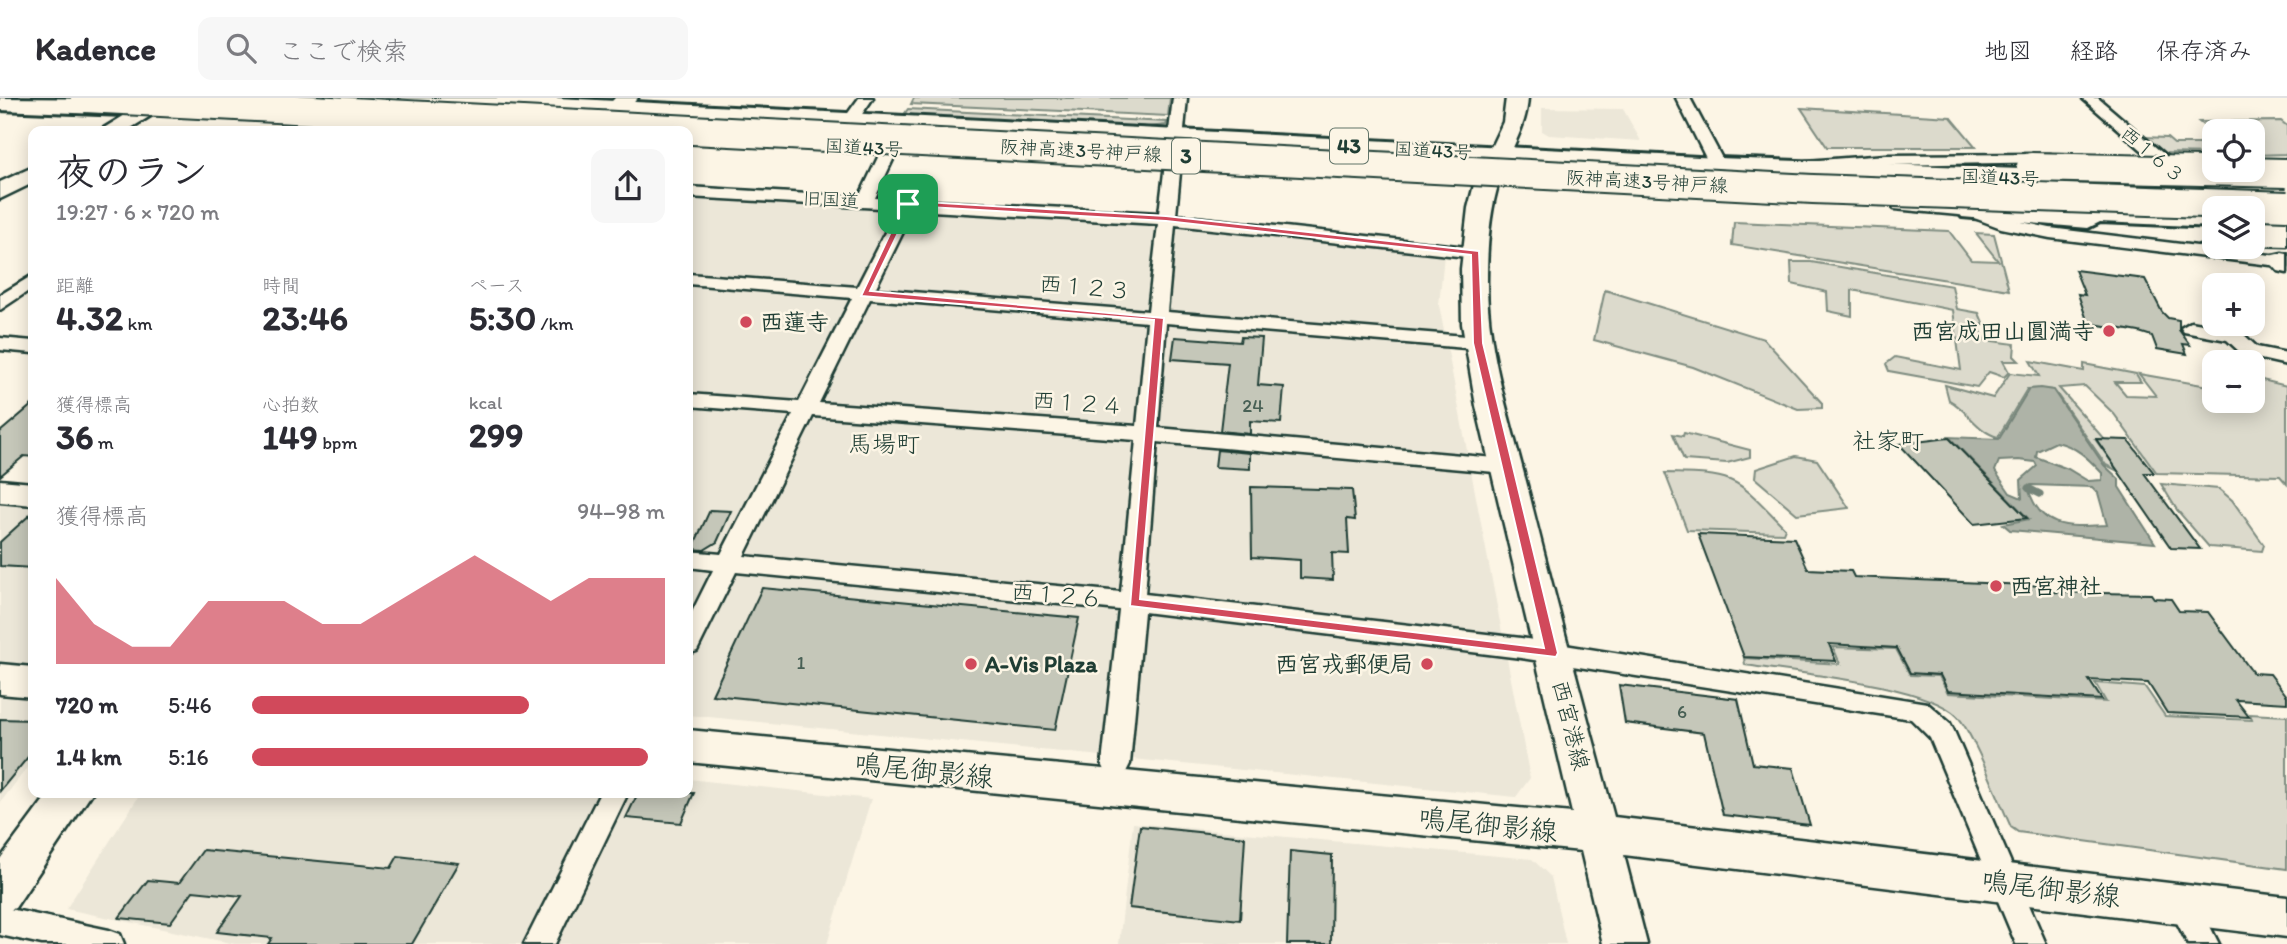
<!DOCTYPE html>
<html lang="ja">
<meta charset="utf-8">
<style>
:root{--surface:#fff;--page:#f7f7f7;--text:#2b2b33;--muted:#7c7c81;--line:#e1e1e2;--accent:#d1495b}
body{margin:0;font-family:Itim,"Klee One",sans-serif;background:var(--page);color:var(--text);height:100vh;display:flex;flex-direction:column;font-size:26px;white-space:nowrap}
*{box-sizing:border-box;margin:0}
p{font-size:23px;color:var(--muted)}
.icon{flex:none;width:38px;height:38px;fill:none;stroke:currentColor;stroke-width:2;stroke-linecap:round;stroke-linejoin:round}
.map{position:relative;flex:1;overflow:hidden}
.sheet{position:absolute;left:28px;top:28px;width:665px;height:672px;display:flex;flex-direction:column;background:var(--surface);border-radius:14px;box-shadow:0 4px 18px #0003}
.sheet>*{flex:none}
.fabs{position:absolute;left:2202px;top:21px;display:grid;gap:14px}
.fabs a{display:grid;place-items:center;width:63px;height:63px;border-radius:14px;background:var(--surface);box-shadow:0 4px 18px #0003;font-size:35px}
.pin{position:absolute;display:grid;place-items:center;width:60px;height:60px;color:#fff;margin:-30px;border-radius:14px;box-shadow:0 4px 10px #0006}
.round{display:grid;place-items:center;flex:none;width:74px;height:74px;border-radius:14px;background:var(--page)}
.summary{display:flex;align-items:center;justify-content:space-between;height:119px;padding:0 28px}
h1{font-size:38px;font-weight:700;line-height:52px}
.figures{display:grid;grid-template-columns:repeat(3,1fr);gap:10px;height:119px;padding:7px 28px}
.figures div{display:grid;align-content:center}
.figures b{font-size:35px;font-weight:700}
.figures small{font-size:19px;font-weight:400}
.figures p{font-size:19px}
.chart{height:196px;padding:14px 28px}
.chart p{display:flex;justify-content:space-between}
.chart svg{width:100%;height:126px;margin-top:7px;fill:var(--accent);opacity:.7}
ul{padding:0 28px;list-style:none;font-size:23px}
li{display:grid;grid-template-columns:112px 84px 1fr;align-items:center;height:52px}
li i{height:18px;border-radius:9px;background:var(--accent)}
header{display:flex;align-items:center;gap:42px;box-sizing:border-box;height:98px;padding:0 35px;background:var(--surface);border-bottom:2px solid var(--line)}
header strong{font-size:33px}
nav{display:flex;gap:38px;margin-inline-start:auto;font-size:24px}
.search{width:490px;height:63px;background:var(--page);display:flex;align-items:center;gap:18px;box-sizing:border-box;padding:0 24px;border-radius:14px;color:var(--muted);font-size:26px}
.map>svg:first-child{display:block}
.built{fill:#ece7d8}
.green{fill:#dcdacc;stroke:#7e8c80;stroke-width:2}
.water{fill:#aeb3a7;stroke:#758479;stroke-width:2;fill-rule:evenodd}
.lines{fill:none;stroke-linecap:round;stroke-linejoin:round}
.stream{stroke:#758479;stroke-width:7}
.building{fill:#c5c7b9;stroke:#1f3d34;stroke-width:2}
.street-casing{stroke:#1f3d34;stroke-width:5}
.secondary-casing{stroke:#1f3d34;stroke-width:5}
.highway-casing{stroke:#1f3d34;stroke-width:6}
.street{fill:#fcf5e5;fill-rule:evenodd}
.secondary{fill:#fcf5e5;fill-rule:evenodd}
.highway{fill:#fcf5e5;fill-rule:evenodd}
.highway-bridge-casing{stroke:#1f3d34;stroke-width:32;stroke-linecap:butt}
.highway-bridge{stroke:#fcf5e5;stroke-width:28}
.route{fill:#d1495b;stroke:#fff;stroke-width:2;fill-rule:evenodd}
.poi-dot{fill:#d1495b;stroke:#fcf5e5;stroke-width:2.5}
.labels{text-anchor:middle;stroke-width:5;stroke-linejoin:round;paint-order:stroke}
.far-street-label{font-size:19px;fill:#1f3d34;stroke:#fcf5e5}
.number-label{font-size:19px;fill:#486055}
.shield{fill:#fcf5e5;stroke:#617469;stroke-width:2}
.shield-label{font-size:21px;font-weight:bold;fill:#1f3d34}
.street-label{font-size:23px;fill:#1f3d34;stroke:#fcf5e5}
.poi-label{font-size:23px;font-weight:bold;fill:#1f3d34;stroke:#fcf5e5;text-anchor:start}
.neighbourhood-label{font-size:24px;fill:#1f3d34;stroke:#fcf5e5}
.near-street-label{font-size:28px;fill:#1f3d34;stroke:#fcf5e5}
</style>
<header>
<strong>Kadence</strong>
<div class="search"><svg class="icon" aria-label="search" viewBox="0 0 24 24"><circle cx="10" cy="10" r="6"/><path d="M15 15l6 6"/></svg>ここで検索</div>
<nav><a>地図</a><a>経路</a><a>保存済み</a></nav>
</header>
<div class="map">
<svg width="2287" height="846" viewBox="0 0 2287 846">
<rect width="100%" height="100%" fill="#fcf5e5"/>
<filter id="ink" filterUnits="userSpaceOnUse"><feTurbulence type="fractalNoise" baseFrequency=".0143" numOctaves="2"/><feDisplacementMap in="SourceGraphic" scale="14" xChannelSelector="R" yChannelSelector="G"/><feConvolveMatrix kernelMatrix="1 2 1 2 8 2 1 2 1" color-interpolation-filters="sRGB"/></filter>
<g filter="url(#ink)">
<g class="built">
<polygon points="1542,10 1623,11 1641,43 1549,37 1542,33"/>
<polygon points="688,100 1145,127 1444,157 1439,207 1530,680 1516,699 688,617"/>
<polygon points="0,405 33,408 33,662 0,705"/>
<polygon points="688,681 871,701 827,846 235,846 66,811 141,695 688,695"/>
<polygon points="1133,725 1532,761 1551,779 1566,846 1119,846"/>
</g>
<g class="green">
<polygon points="914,0 1170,0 1168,18 911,6"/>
<polygon points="1801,10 1951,19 1976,49 1827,49"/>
<polygon points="908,11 1167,24 1166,27 1148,29 912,18 905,15"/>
<polygon points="2281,23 2287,28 2287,56 2252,57 2252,33 2214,33 2214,36 2199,24"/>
<polygon points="2144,39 2167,40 2174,46 2214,46 2214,56 2163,55"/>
<polygon points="1734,124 1949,133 1971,162 1998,163 1976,135 1994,136 2009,192 1732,147"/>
<polygon points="1791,164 1811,164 1952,188 1957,211 1979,215 1984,227 1978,227 1985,242 2015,246 2014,258 2019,263 2003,263 2009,274 2004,279 1989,274 1977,289 1889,273 1886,266 1895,259 1961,272 1953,212 1852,192 1852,218 1828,213 1827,194 1792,186"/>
<polygon points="1605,192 1764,241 1822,305 1822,310 1798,311 1693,269 1594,242"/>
<path d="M 2030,263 L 2084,273 L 2084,266 L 2136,276 L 2141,284 L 2115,284 L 2126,297 L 2156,298 L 2139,276 L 2214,289 L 2214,303 L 2252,303 L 2252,296 L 2259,296 L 2258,281 L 2287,288 L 2287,386 L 2280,378 L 2157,375 L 2114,316 L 2085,288 L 2059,290 L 2104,341 L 2095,341 L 2118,373 L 2106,367 L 2054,292 L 2027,291 L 1998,339 C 1976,333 1968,312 1949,302 L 1945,287 L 1993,300 L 2010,275 L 2039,278 Z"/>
<polygon points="1684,335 1750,352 1750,359 1727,365 1684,362 1673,336 1683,338"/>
<polygon points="1796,358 1817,362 1849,410 1797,416 1755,380 1756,371"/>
<path d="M 1665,375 C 1738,376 1735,379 1785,430 L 1783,435 L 1687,432 Z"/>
<polygon points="2161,386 2219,391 2232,402 2264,447 2262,453 2209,449 2177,412"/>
<path d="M 1833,549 L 1896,551 L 1910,577 L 1939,578 L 1948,595 L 2106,604 L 2095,585 L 2145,589 L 2165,618 L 2252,622 L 2250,616 L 2287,618 L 2287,771 L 2018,734 L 2011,729 C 2000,705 1973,634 1957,618 C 1924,586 1795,575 1745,567 L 1744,560 L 1840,566 Z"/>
</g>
<path class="water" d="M 2040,290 L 2053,292 L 2104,367 L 2119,381 L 2119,389 L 2155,445 L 2010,432 L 2003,426 L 2029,421 L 1949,339 L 1999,341 L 2029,291 ZM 2056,344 C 2076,348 2088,360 2102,375 L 2102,382 L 2088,383 L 2068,371 L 2036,359 L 2037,353 ZM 2019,362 L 2035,364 L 2037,368 L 2021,382 L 2022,400 L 2010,395 L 1995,373 L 1999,363 ZM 2031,387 L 2092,389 L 2098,395 L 2107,427 C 2069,429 2041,433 2028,390 Z"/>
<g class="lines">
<polyline class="stream" points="2028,390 2040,396"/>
</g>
<g class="building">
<polygon points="2075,172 2145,181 2162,214 2168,220 2179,222 2179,232 2190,247 2183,246 2187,256 2157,251 2152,238 2139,234 2088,225 2078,196 2085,197"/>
<polygon points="1175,239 1240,244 1241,239 1262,240 1258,287 1284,289 1281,325 1250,323 1250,336 1220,333 1228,265 1172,261"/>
<polygon points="33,306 33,359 24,358 0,378 0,334"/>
<polygon points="1949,340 2027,420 1974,426 1899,346"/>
<polygon points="2096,341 2128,342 2154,375 2144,375 2200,451 2171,450"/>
<polygon points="1217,352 1250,355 1250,371 1215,369"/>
<polygon points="1251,389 1352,392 1355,422 1347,421 1349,456 1332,455 1333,482 1300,480 1300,462 1252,459"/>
<polygon points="710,412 731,413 717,444 704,452 692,451"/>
<polygon points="33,414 33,470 0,468 0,444"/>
<polygon points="1698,436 1794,440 1808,471 1851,473 1854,479 2045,488 2049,494 2151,496 2154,500 2171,501 2179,513 2208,514 2253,575 2270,576 2287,598 2287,605 2236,602 2249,619 2167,615 2148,585 2089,582 2102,602 1948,593 1940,577 1910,575 1897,550 1829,546 1836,563 1744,559"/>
<polygon points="762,490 1079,520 1055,632 712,597"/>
<polygon points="1619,587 1738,601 1753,666 1793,670 1810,727 1723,717 1704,635 1625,625"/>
<polygon points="0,621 33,622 33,653 0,693"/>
<polygon points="638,695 694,695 681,725 626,720"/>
<polygon points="1140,728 1245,739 1240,822 1129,810"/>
<polygon points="203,752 391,770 398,758 459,765 412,846 268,846 272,840 217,834 242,798 193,793 170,825 119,820 148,782 179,785"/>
<polygon points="1290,753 1332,757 1331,846 1287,846"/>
</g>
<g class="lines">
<defs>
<g id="street">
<polygon points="859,0 873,0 856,25 846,25 843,22"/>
<path d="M 1173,0 L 1187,0 L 1176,117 L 1476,150 L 1485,155 L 1476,160 L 1175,127 L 1167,214 L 1478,239 L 1488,245 L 1478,251 L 1166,225 L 1158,330 L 1506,361 L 1514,363 L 1517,368 L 1514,373 L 1506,375 L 1157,344 L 1145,496 L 1521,540 L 1927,605 L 1950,625 L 1954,633 L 2046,846 L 2016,846 L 1930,640 L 1911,621 L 1521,560 L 1144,514 L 1130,666 L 1126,674 L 1116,677 L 1106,674 L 1102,666 L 1119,512 L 736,474 L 697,553 L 688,556 L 688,522 L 713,472 L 688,469 L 688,453 L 721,456 L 793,316 L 688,308 L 688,296 L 799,304 L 852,200 L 688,186 L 688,176 L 857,189 L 897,111 L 688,99 L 688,89 L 859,99 L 882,51 L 890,46 L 898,51 L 875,100 L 1159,115 ZM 914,112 L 1158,126 L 1148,213 L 875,191 ZM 870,201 L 1147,224 L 1137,328 L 819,305 ZM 813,318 L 1136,342 L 1121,494 L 744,458 Z"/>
<polygon points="1676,0 1690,0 1726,68 1724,71 1718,73 1710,68"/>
<polygon points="2082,0 2098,0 2227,110 2214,110 2213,114"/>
<polygon points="2051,56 2059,61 2057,64 1886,67 1806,73 1798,68 1806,63 1886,57"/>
<polygon points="1900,102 1972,108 2012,122 2050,130 2287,159 2287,169 2050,140 2001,130 1969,118 1894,111 1892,107"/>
<polygon points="2252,137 2287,138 2287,148 2252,147"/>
<polygon points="33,177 33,190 0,212 0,197"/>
<polygon points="2191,224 2240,233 2257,249 2287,255 2287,267 2243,257 2227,242 2184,234 2181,230"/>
<polygon points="0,240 33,243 33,255 0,252"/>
<polygon points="600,695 628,695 555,846 524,846"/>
<polygon points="2183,793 2194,797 2219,846 2188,846 2168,807 2172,797"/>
<polygon points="0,809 109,832 120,836 124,846 42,846 0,837"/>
</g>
<g id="secondary">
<polygon points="153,0 180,0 126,33 99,33"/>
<polygon points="615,0 638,0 606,33 583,33"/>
<path d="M 1506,0 L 1528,0 C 1526,32 1508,54 1499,84 C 1489,116 1487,151 1487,184 C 1487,254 1511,324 1528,391 C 1555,501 1585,610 1614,719 L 2287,799 L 2287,839 L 1624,757 L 1647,846 L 1603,846 L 1581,753 L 688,664 L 688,632 L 1572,715 L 1476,308 L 1462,226 L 1461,171 L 1468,110 L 1475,83 L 1503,24 Z"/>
<polygon points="33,69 33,85 0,101 0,84"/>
<polygon points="2282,155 2287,156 2287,175 2278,173 2269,163 2273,157"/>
<polygon points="0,382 33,385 33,407 0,404"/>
<polygon points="0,566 33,569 33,599 0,596"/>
<polygon points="49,695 92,695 15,810 0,816 0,761"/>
</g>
<g id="highway">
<polygon points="0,0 124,1 133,4 137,9 133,14 124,17 0,12"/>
<polygon points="400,0 557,0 1718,60 2074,73 2084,75 2088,81 2084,87 2074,89 1718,76 412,7 403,5"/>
<polygon points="1972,104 2051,110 2062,105 2214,111 2214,129 2100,124 2088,130 1962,119 1958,113 1962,107"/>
<polygon points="2252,122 2287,123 2287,141 2252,140"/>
</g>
</defs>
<use href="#street" class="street-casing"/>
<use href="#secondary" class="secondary-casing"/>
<use href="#highway" class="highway-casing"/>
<use href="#street" class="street"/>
<use href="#secondary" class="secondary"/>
<use href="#highway" class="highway"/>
<defs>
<g id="highway-bridge">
<polyline points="85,0 1813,91 2287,108"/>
<polyline points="2031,69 2287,75"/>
</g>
</defs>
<use href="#highway-bridge" class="highway-bridge-casing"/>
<use href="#highway-bridge" class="highway-bridge"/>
</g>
</g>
<path class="route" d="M 908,103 L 1166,118 L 1479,153 L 1483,245 L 1558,555 L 1556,559 L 1130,508 L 1154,222 L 861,198 L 904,106 ZM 911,108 L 1166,123 L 1471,157 L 1473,245 L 1544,550 L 1140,501 L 1164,220 L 870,193 Z"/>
<g class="poi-dot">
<circle cx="746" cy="224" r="7"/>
<circle cx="2109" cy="233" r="7"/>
<circle cx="1996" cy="488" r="7"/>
<circle cx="971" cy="566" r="7"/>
<circle cx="1427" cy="566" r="7"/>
</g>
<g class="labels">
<g class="far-street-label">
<text transform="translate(864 49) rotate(3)" y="7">国道43号</text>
<text transform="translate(1081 52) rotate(3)" y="7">阪神高速3号神戸線</text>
<text transform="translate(1433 52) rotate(3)" y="7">国道43号</text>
<text transform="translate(2153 56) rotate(40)" y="7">西１６３</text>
<text transform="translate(2000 79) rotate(2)" y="7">国道43号</text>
<text transform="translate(1647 83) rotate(3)" y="7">阪神高速3号神戸線</text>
<text transform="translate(831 101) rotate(3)" y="7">旧国道</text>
</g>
<g class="number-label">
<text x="1253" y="314">24</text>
<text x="801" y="571">1</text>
<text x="1682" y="620">6</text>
</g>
<g class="shield">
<rect x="1330" y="30.5" width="38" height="35" rx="5"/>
<rect x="1172" y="40.5" width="28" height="35" rx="5"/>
</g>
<g class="shield-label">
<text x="1349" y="55">43</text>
<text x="1186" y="65">3</text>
</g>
<g class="street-label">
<text transform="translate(1085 189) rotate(5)" y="8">西１２３</text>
<text transform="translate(1078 305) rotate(4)" y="8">西１２４</text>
<text transform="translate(1057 497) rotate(5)" y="8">西１２６</text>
<text transform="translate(1571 627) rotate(76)" y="8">西宮港線</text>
</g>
<g class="poi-label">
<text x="760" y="232">西蓮寺</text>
<text x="2095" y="241" text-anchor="end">西宮成田山圓満寺</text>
<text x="2010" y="496">西宮神社</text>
<text x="985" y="574">A-Vis Plaza</text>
<text x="1413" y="574" text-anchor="end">西宮戎郵便局</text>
</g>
<g class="neighbourhood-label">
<text x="1888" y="351">社家町</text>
<text x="884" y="354">馬場町</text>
</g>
<g class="near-street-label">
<text transform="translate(924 672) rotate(6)" y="10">鳴尾御影線</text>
<text transform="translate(1488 726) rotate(6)" y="10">鳴尾御影線</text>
<text transform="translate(2051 790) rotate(7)" y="10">鳴尾御影線</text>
</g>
</g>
</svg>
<div class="fabs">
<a><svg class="icon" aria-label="locate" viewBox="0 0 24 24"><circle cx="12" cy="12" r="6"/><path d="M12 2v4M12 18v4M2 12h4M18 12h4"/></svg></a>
<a><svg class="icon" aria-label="layers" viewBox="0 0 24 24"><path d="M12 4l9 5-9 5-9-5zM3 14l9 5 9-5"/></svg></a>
<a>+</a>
<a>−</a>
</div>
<div class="pin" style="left:908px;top:106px;background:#1e9e55"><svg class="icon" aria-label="arrive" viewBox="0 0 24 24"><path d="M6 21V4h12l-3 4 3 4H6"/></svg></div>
<section class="sheet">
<div class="summary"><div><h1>夜のラン</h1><p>19:27 · 6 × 720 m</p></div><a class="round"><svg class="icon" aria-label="share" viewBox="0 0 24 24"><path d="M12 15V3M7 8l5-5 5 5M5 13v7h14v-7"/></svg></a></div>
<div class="figures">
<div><p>距離</p><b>4.32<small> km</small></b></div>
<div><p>時間</p><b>23:46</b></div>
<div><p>ペース</p><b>5:30<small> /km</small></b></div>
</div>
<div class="figures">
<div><p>獲得標高</p><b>36<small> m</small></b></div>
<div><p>心拍数</p><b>149<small> bpm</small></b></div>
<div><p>kcal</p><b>299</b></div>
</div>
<div class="chart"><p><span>獲得標高</span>94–98 m</p>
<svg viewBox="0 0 160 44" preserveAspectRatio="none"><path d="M0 44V14L10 30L20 38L30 38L40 22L50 22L60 22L70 30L80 30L90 22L100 14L110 6L120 14L130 22L140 14L150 14L160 14V44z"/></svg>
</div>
<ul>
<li><b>720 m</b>5:46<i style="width:67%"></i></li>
<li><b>1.4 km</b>5:16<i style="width:96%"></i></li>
</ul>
</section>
</div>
